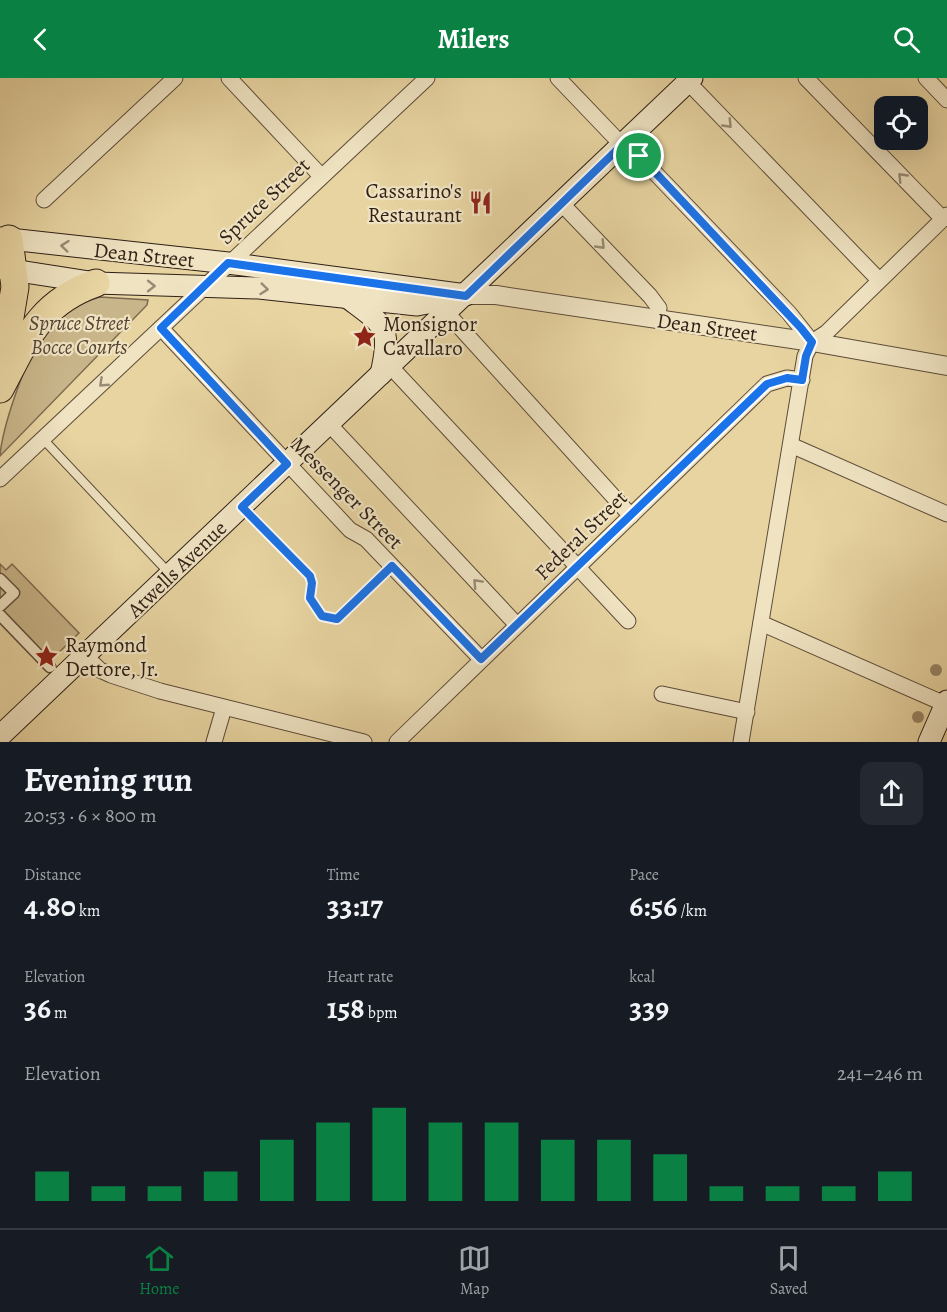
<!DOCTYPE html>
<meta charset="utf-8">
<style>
:root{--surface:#171b24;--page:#242831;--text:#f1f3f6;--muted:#9ea1a6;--line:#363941;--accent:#0b8043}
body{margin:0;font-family:Alegreya,serif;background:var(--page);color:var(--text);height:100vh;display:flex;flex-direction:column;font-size:22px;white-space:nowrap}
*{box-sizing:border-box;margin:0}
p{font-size:20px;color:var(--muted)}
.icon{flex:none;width:33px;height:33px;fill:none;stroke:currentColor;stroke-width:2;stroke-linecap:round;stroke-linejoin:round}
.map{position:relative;height:664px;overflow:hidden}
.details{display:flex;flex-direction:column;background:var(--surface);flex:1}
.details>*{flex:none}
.tools{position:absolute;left:874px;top:18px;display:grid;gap:12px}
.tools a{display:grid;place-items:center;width:54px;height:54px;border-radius:12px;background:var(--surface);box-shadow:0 6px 24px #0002;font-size:30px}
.pin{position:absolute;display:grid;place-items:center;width:51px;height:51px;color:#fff;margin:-26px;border:3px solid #fff;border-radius:50%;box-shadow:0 2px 6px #0007}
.round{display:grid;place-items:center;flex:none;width:63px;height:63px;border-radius:12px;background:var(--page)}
.headline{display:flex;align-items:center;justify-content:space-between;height:102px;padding:0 24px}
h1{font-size:33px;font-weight:700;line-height:45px}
.stats{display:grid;grid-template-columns:repeat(3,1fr);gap:9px;height:102px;padding:6px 24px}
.stats div{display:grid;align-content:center}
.stats b{font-size:30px;font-weight:700}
.stats small{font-size:16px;font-weight:400}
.stats p{font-size:16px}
.chart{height:168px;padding:12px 24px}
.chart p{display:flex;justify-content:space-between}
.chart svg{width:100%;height:108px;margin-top:6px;stroke:var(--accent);stroke-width:6}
header{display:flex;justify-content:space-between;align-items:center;height:78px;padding:0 24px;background:var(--accent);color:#fff;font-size:27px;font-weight:700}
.menu{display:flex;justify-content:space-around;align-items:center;height:84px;border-top:2px solid var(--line);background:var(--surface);font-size:16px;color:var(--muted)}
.menu a{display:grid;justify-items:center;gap:3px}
.menu .current{color:var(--accent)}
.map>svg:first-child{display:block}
.green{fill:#c8b589;stroke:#7c6a50;stroke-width:1.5}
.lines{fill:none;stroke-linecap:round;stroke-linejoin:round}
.service-casing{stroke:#5d4c39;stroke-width:10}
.pedestrian-casing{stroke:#5d4c39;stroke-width:13}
.minor-casing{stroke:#5d4c39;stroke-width:17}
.tertiary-casing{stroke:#5d4c39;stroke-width:20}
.secondary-casing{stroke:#2f1f16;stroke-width:23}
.motorway-casing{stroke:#2f1f16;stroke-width:29}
.service{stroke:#efe3c2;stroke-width:8}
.pedestrian{stroke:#efe3c2;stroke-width:10}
.minor{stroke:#efe3c2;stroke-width:15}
.tertiary{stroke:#efe3c2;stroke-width:18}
.secondary{stroke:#efe3c2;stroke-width:21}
.motorway{stroke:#e7d4a1;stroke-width:27}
.tree{fill:#978564}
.oneway{stroke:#998b75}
.route-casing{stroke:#fff;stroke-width:12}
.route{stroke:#1a73e8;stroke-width:8}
.labels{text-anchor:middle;stroke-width:4.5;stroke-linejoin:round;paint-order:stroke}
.poi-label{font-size:21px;fill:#2f1f16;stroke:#efe3c2;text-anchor:start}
.street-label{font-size:21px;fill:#2f1f16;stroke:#efe3c2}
.park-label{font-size:21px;font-style:italic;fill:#543;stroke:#efe3c2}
</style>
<header><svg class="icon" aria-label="back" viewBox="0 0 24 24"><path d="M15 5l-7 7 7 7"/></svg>Milers<svg class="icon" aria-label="search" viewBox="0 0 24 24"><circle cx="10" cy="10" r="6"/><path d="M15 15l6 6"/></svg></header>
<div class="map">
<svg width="947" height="664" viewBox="0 0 947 664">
<rect width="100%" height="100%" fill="#e7d4a1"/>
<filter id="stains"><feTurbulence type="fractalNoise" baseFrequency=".00333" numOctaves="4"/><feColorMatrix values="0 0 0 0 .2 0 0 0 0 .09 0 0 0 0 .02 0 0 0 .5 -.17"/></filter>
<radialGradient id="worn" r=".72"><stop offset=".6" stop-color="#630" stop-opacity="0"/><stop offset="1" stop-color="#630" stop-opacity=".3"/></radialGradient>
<g class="green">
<path d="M 100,219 L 148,222 L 147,227 L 0,378 C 2,350 28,272 46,252 C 62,236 79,224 100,219 Z"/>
<polygon points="0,486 6,492 12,486 79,555 48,585 0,535"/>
</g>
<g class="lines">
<defs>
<g id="service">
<polyline points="43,361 170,496"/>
<polyline points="244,430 310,498 312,505 310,520 322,538 337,541 392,488"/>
</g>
<g id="pedestrian">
<polyline points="0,501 14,515 0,528"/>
<polyline points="0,537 50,589"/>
</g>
<g id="minor">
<polyline points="229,0 321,98"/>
<polyline points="558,0 622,67 638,77 789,235 812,264"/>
<polyline points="684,0 879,202"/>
<polyline points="806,0 943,141"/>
<polyline points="926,0 947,22"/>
<polyline points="44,122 175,0"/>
<polyline points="561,125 650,218 659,230 657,242"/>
<polyline points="446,234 631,438"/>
<polyline points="161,250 350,452 366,461 481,581"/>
<polyline points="812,264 826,255 947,137"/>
<polyline points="390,288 628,543"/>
<polyline points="329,346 517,547"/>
<polyline points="793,368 947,436"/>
<polyline points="0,401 427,0"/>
<polyline points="761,545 947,627"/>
<polyline points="85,578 100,592 111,597 160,613 364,664"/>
<polyline points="662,616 747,634"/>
<polyline points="214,664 224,630"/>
<polyline points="397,664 767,306 787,300 802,302"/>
<polyline points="741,664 805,278 812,264"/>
</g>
<polyline id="tertiary" points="466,217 496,217 812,264 947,288"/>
<g id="secondary">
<polyline points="0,160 228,185 466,217"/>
<polyline points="0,190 96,205 259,210 417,227 450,221"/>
<path d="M 348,220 C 385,248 392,248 381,296"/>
<polyline points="0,658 692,0"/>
<polyline points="929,664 947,623"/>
</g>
<g id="motorway">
<polyline points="1,294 15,209 9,161"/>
<path d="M 0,311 C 26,262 39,225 96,205"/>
</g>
</defs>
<use href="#service" class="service-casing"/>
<use href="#pedestrian" class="pedestrian-casing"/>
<use href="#minor" class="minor-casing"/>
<use href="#tertiary" class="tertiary-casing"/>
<use href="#secondary" class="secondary-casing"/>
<use href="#motorway" class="motorway-casing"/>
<use href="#service" class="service"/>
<use href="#pedestrian" class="pedestrian"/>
<use href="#minor" class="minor"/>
<use href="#tertiary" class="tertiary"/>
<use href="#secondary" class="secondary"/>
<use href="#motorway" class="motorway"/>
</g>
<g class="tree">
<circle cx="936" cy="592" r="6"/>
<circle cx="918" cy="639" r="6"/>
</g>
<defs><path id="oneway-chevron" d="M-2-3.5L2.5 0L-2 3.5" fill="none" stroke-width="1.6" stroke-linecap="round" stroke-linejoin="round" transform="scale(1.5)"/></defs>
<g class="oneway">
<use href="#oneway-chevron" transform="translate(728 46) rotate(46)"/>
<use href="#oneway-chevron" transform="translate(902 99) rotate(-134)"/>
<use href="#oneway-chevron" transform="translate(601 167) rotate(46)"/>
<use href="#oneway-chevron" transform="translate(65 168) rotate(-174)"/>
<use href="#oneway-chevron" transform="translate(151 208)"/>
<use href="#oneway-chevron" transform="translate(264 211) rotate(6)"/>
<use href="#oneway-chevron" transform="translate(103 305) rotate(137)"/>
<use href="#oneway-chevron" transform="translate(477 505) rotate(-133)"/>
</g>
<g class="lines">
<defs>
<polygon id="route" points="622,67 638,76 801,250 812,264 806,278 802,302 787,300 767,306 481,581 392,488 337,541 322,538 310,520 312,505 310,498 242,429 287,386 161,250 228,185 466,218"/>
</defs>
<use href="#route" class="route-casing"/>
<use href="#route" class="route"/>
</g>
<defs>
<symbol id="restaurant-bare" viewBox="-9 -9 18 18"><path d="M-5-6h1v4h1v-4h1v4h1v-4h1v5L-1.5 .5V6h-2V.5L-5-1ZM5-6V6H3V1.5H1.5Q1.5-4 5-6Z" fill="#8f2418" stroke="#efe3c2" stroke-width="2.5" paint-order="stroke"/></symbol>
<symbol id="sight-bare" viewBox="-9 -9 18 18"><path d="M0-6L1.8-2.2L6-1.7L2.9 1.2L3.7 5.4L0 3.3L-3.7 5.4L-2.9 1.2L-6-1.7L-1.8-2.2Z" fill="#8f2418" stroke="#efe3c2" stroke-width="2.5" paint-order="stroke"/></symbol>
</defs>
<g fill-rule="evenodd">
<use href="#restaurant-bare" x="464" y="108" width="33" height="33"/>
<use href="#sight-bare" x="348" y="242" width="33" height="33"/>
<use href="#sight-bare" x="30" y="562" width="33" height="33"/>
</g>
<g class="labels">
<g class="poi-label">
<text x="462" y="120" text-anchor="end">Cassarino's<tspan x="462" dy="24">Restaurant</tspan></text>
<text x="383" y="253">Monsignor<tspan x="383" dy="24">Cavallaro</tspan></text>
<text x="65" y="574">Raymond<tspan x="65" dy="24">Dettore, Jr.</tspan></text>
</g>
<g class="street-label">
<text transform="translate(264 123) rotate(-43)" y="7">Spruce Street</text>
<text transform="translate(144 177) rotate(6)" y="7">Dean Street</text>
<text transform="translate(707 249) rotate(8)" y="7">Dean Street</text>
<text transform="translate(347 415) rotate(45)" y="7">Messenger Street</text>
<text transform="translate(581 457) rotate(-44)" y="7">Federal Street</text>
<text transform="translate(177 491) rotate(-44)" y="7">Atwells Avenue</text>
</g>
<g class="park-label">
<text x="79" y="252">Spruce Street<tspan x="79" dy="24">Bocce Courts</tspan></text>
</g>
</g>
<rect width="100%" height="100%" filter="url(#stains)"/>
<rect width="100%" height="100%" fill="url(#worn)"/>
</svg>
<div class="tools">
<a><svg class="icon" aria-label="locate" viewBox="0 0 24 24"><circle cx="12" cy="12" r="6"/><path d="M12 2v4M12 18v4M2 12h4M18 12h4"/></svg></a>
</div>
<div class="pin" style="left:639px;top:78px;background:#1e9e55"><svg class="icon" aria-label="arrive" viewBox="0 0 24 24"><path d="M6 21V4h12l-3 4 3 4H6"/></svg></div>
</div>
<section class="details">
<div class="headline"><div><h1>Evening run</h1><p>20:53 · 6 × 800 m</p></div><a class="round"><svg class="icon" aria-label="share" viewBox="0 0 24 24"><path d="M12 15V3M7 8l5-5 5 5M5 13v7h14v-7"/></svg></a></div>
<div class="stats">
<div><p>Distance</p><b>4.80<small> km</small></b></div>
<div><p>Time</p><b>33:17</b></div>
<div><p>Pace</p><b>6:56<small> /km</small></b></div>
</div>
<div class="stats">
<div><p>Elevation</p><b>36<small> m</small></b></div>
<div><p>Heart rate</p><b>158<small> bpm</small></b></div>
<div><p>kcal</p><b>339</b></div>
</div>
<div class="chart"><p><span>Elevation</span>241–246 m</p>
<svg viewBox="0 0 160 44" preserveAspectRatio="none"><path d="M5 44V32M15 44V38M25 44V38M35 44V32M45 44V19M55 44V12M65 44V6M75 44V12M85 44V12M95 44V19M105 44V19M115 44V25M125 44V38M135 44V38M145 44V38M155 44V32"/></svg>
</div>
</section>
<nav class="menu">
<a class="current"><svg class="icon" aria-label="home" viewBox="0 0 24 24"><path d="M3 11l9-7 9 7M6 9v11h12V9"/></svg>Home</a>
<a><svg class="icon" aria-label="map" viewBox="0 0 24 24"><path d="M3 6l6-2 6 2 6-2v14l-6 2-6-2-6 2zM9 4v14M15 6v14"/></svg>Map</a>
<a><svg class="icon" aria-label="saved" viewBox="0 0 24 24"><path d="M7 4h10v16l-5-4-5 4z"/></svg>Saved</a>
</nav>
